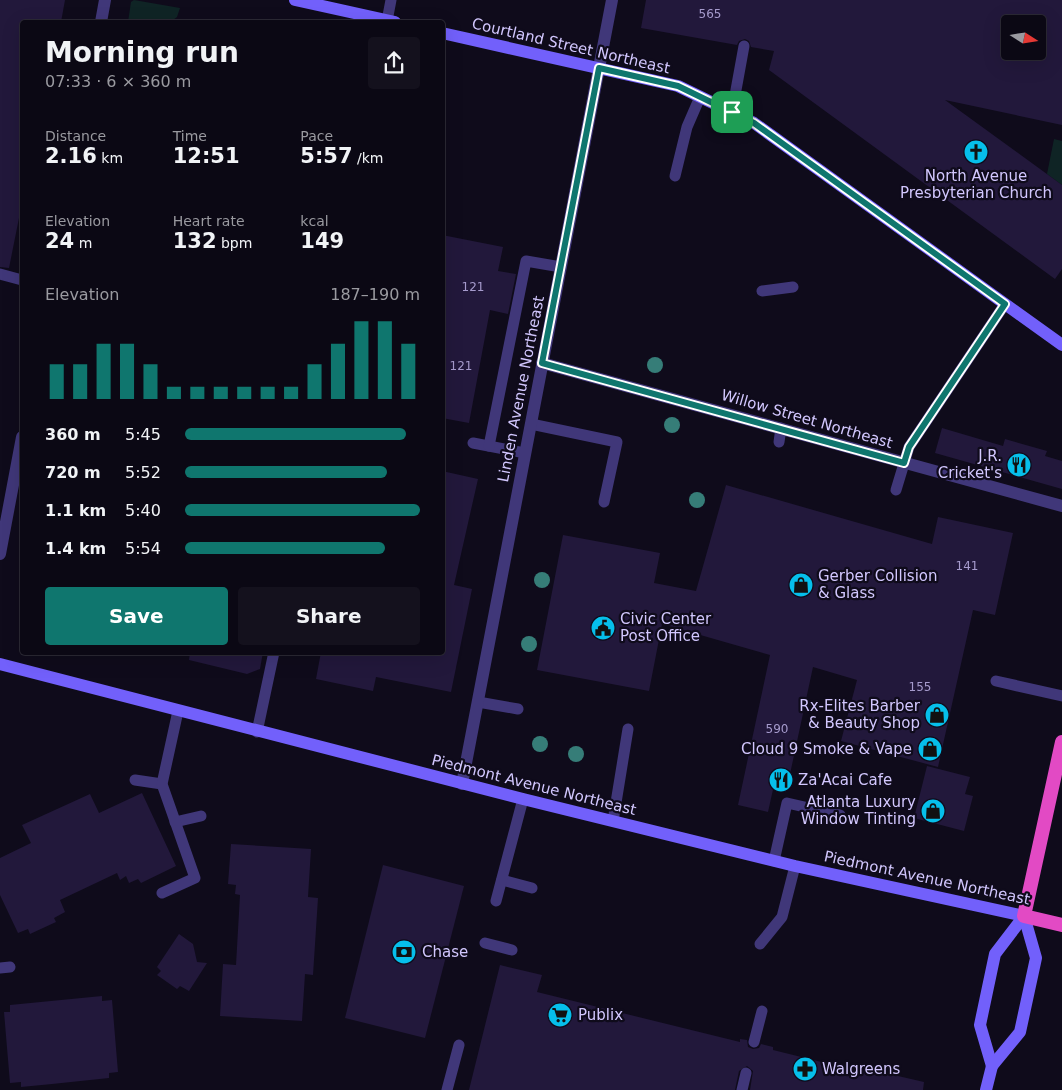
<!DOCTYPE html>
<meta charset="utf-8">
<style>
:root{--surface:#0b0814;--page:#14111d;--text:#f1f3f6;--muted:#9a9aa0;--line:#2b2934;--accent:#0f766e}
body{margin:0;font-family:"DejaVu Sans",sans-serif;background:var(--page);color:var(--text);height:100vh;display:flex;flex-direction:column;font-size:19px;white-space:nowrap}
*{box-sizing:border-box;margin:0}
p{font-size:16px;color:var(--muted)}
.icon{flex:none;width:28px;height:28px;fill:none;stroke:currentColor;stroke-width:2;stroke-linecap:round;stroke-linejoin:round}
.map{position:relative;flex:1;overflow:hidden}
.sheet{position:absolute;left:20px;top:20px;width:425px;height:635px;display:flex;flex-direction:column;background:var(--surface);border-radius:5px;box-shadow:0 5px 20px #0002,0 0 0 1px var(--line)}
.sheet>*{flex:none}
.needle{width:32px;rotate:102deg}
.controls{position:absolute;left:1001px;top:15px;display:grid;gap:10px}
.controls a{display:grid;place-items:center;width:45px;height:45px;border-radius:5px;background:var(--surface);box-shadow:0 5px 20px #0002,0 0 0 1px var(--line);font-size:25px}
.pin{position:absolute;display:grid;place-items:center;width:42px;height:42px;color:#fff;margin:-21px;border-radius:10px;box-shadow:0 2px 8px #0006}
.round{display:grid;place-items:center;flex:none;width:52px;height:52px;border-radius:5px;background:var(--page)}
.summary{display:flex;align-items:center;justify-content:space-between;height:85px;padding:0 25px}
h1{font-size:28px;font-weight:700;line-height:38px}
.metrics{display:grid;grid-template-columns:repeat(3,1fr);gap:8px;height:85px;padding:5px 25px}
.metrics div{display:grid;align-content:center}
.metrics b{font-size:21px;font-weight:700}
.metrics small{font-size:14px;font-weight:400}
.metrics p{font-size:14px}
.chart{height:140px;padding:10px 25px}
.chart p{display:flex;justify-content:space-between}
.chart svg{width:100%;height:90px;margin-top:5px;stroke:var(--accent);stroke-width:6}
.cta{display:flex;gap:10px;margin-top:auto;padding:10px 25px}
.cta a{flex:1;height:58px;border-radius:5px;background:var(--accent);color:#fff;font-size:20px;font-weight:700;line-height:58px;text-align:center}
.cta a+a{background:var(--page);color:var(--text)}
ul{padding:0 25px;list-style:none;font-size:16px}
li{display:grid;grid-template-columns:80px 60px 1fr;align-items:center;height:38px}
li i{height:12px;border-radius:6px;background:var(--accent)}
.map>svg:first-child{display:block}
.green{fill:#0f2425}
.building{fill:#22183b;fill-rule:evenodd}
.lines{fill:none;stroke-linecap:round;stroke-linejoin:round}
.service{stroke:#403779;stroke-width:11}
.minor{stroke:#403779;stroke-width:12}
.secondary{stroke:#7260fb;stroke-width:12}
.trunk{stroke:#e24ac4;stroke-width:14}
.tree{fill:#367d78}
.route-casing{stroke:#fff;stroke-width:10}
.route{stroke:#0f766e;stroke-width:6}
.labels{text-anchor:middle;stroke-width:4.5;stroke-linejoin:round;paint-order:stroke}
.number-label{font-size:12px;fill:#a69bcd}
.street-label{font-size:15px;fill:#d2c7fe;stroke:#0f0b1b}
.poi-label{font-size:15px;fill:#d2c7fe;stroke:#0f0b1b;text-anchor:start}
</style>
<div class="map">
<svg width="1062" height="1090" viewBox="0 0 1062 1090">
<rect width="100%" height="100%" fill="#0f0b1b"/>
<g class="green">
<polygon points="134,0 180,8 177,17 170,22 128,22 131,2"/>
<polygon points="1054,139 1062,141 1062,185 1047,174"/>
</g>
<g class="building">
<polygon points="0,0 65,0 61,22 22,22 22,203 9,268 0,267"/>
<path d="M 646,0 L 1062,0 L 1062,125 L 945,100 L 1062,185 L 1062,269 L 1055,279 L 769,70 L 774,51 L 751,47 L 749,41 L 745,39 L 739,41 L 737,45 L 641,28 ZM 1010,24 L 1038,24 L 1038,51 L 1010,51 Z"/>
<polygon points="442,235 503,247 498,271 516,274 508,314 490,310 469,423 442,418"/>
<polygon points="942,428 1003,446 1005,439 1047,451 1045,456 1062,461 1062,489 935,453"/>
<polygon points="442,471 478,479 454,585 472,589 451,692 376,677 373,691 316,679 321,652 442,652"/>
<polygon points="726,485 932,544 938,517 1013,533 995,615 973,610 938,767 841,741 857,680 813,667 787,788 774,785 768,812 738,805 770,655 662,624 649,691 537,670 563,535 660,553 654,583 696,591"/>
<polygon points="190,652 263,652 260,669 247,674 189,660"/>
<polygon points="927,766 970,777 965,794 973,796 964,831 914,818"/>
<polygon points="142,793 176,866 141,883 138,879 129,883 126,876 120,880 117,873 60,900 65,912 54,918 56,922 30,934 28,929 18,933 0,895 0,858 31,843 22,825 90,794 99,813"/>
<polygon points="231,844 311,849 308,897 318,898 313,975 305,974 302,1021 220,1016 223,964 236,965 240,895 235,894 236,885 228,884"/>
<polygon points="383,865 464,886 425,1038 345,1018"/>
<polygon points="179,934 193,944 197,962 207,963 189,991 180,986 177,989 157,975 161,971 157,967"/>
<polygon points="500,965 542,975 537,992 740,1042 740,1039 747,1040 748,1047 753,1049 759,1048 761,1044 773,1047 773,1050 858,1071 859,1067 924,1082 923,1090 750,1090 753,1071 747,1066 739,1071 735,1090 469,1090"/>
<polygon points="102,996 102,1001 112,1000 118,1072 109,1073 109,1078 52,1084 21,1087 21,1082 10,1083 4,1012 10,1012 10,1005"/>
</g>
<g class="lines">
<g class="service">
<polyline points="387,21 391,0"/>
<polyline points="732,112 744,46"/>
<polyline points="675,176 687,127 700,97"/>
<polyline points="0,274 22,280"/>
<polyline points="762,291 793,287"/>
<polyline points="531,424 617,442 604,502"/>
<polyline points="779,442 781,428"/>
<polyline points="473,443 525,453"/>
<polyline points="489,446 526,261 561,267"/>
<polyline points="896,490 909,447 1005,304"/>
<polyline points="996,681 1062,696"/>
<polyline points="478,702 518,709"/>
<polyline points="257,732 274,652"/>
<polyline points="135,780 162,784"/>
<polyline points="613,821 628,729"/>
<polyline points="175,822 201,816"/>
<polyline points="774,861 787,803 840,815"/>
<polyline points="502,880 532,888"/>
<polyline points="162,893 195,878 162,784 178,711"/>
<polyline points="496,901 523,799"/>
<polyline points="485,943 512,950"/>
<polyline points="760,944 782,917 795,866"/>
<polyline points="0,968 10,967"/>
<polyline points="754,1042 762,1011"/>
<polyline points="447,1090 459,1045"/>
<polyline points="742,1090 746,1073"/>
</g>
<g class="minor">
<polyline points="101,22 105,0"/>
<polyline points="542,363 1062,506"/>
<polyline points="0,554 22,437"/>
<polyline points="462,784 612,0"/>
</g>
<g class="secondary">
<polyline points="295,0 395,22"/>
<polyline points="442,33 678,86 754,123 1062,345"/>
<polyline points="0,664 523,799 795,866 1024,916"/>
<polyline points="992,1066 980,1025 995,954 1024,916"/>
<polyline points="986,1090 992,1066 1020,1032 1036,958 1024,916"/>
</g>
<polyline class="trunk" points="1062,742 1024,916 1062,925"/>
</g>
<g class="tree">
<circle cx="655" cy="365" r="8"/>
<circle cx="672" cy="425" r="8"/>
<circle cx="697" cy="500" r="8"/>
<circle cx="542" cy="580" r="8"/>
<circle cx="529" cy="644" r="8"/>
<circle cx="540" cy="744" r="8"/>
<circle cx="576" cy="754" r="8"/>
</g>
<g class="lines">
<defs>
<polygon id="route" points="599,68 678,86 754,123 1005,304 909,447 904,463 542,363"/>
</defs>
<use href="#route" class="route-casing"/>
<use href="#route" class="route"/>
</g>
<defs>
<symbol id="church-disc" viewBox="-11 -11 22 22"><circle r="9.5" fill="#06bfeb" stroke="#0f0b1b"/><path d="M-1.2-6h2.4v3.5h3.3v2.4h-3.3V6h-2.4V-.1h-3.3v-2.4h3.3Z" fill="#111"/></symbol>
<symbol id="restaurant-disc" viewBox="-11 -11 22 22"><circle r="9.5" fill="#06bfeb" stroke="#0f0b1b"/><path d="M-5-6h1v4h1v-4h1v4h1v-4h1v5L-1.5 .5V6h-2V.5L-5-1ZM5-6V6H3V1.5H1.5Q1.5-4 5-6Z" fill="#111"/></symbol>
<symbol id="shop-disc" viewBox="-11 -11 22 22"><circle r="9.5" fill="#06bfeb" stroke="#0f0b1b"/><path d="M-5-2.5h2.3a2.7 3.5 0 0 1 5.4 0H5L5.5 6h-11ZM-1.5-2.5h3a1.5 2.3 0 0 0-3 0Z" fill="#111"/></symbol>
<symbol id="civic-disc" viewBox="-11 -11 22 22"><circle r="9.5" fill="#06bfeb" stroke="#0f0b1b"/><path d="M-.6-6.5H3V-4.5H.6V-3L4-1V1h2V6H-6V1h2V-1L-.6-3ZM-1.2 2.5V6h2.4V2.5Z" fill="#111"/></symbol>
<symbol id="bank-disc" viewBox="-11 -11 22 22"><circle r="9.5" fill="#06bfeb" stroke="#0f0b1b"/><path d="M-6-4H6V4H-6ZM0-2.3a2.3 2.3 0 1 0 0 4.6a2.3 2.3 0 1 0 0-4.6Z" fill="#111"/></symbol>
<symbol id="supermarket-disc" viewBox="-11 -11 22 22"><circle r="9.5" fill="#06bfeb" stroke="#0f0b1b"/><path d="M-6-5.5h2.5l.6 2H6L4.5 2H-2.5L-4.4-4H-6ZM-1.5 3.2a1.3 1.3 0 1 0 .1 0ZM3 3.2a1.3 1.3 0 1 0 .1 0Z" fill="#111"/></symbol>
<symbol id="pharmacy-disc" viewBox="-11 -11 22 22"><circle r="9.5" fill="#06bfeb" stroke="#0f0b1b"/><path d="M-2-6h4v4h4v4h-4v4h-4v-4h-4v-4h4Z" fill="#111"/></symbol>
</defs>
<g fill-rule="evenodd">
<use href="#church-disc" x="962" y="138" width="28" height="28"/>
<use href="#restaurant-disc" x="1005" y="451" width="28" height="28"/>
<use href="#shop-disc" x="787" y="571" width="28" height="28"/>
<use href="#civic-disc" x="589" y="614" width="28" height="28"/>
<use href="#shop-disc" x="923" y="701" width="28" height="28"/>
<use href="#shop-disc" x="916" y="735" width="28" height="28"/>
<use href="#restaurant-disc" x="767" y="766" width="28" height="28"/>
<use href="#shop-disc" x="919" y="797" width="28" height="28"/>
<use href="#bank-disc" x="390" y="938" width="28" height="28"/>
<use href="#supermarket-disc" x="546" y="1001" width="28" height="28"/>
<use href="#pharmacy-disc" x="791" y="1055" width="28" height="28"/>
</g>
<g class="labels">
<g class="number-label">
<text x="710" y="18">565</text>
<text x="473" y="291">121</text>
<text x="461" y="370">121</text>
<text x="967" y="570">141</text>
<text x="920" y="691">155</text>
<text x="777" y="733">590</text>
</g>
<g class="street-label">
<text transform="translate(571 46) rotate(13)" y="5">Courtland Street Northeast</text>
<text transform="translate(521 389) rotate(-79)" y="5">Linden Avenue Northeast</text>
<text transform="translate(807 419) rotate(16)" y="5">Willow Street Northeast</text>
<text transform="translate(534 785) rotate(14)" y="5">Piedmont Avenue Northeast</text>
<text transform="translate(927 878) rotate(12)" y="5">Piedmont Avenue Northeast</text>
</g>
<g class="poi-label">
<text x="976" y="181" text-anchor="middle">North Avenue<tspan x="976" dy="17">Presbyterian Church</tspan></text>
<text x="1002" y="461" text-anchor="end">J.R.<tspan x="1002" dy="17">Cricket's</tspan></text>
<text x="818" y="581">Gerber Collision<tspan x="818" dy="17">&amp; Glass</tspan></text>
<text x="620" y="624">Civic Center<tspan x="620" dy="17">Post Office</tspan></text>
<text x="920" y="711" text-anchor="end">Rx-Elites Barber<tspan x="920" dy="17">&amp; Beauty Shop</tspan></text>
<text x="912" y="754" text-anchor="end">Cloud 9 Smoke &amp; Vape</text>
<text x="798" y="785">Za'Acai Cafe</text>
<text x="916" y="807" text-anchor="end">Atlanta Luxury<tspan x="916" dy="17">Window Tinting</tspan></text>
<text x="422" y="957">Chase</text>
<text x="578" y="1020">Publix</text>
<text x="822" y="1074">Walgreens</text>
</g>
</g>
</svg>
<div class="controls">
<a><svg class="needle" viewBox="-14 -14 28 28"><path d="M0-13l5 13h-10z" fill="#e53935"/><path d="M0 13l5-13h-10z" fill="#9a9aa0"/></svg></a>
</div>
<div class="pin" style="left:732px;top:112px;background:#1e9e55"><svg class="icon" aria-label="arrive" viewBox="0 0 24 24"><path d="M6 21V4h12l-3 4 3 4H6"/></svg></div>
<section class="sheet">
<div class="summary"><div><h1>Morning run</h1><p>07:33 · 6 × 360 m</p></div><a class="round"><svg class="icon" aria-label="share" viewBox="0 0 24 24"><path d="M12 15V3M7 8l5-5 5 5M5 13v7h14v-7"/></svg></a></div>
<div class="metrics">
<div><p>Distance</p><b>2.16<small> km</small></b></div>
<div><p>Time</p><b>12:51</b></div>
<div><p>Pace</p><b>5:57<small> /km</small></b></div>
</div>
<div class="metrics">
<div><p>Elevation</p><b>24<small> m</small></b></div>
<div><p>Heart rate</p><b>132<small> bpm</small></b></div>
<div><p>kcal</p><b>149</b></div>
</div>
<div class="chart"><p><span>Elevation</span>187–190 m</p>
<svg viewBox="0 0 160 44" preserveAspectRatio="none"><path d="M5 44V27M15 44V27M25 44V17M35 44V17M45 44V27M55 44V38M65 44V38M75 44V38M85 44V38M95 44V38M105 44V38M115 44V27M125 44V17M135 44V6M145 44V6M155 44V17"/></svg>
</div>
<ul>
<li><b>360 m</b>5:45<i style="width:94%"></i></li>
<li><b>720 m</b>5:52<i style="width:86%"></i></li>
<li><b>1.1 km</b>5:40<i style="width:100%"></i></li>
<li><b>1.4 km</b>5:54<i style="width:85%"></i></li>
</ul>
<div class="cta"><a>Save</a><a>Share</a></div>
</section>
</div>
